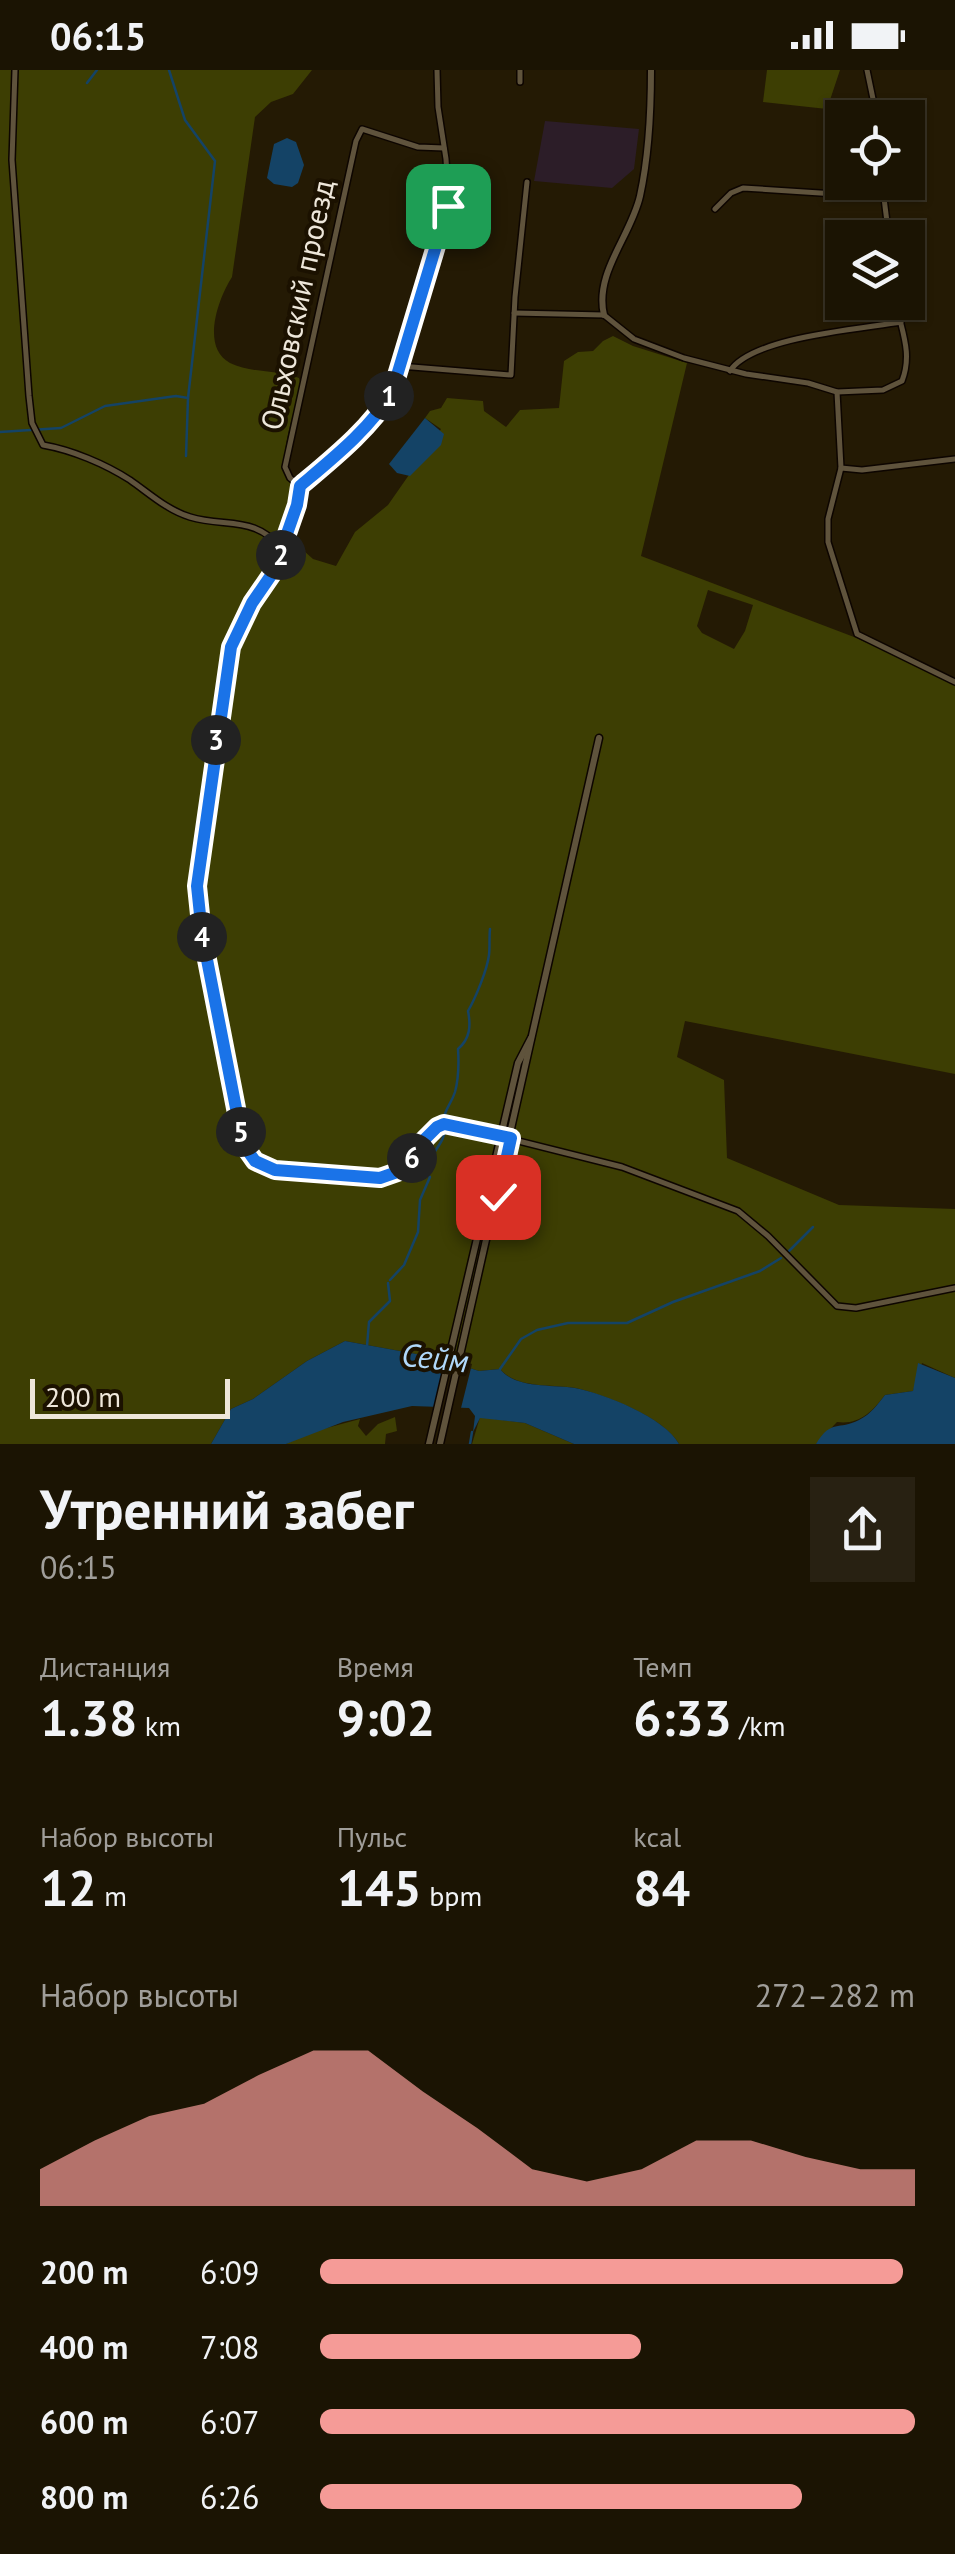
<!DOCTYPE html>
<html lang="ru">
<meta charset="utf-8">
<style>
:root{--surface:#1b1403;--page:#282112;--text:#f1f3f6;--muted:#a09e9a;--line:#393325;--accent:#f59b97}
body{margin:0;font-family:"PT Sans",sans-serif;background:var(--page);color:var(--text);height:100vh;display:flex;flex-direction:column;font-size:38px;white-space:nowrap}
*{box-sizing:border-box;margin:0}
p{font-size:32px;color:var(--muted)}
.icon{flex:none;width:55px;height:55px;fill:none;stroke:currentColor;stroke-width:2;stroke-linecap:round;stroke-linejoin:round}
.map{position:relative;height:1374px;overflow:hidden}
.side{display:flex;flex-direction:column;background:var(--surface);flex:1}
.side>*{flex:none}
.tools{position:absolute;left:825px;top:30px;display:grid;gap:20px}
.tools a{display:grid;place-items:center;width:100px;height:100px;border-radius:0px;background:var(--surface);box-shadow:0 2px 8px #0004,0 0 0 2px var(--line);font-size:50px}
.scale{position:absolute;left:30px;bottom:25px;width:200px;box-sizing:border-box;padding-left:10px;border:5px solid #eee7da;border-top:0;font-size:28px;line-height:35px;white-space:nowrap;color:#eee7da;-webkit-text-stroke:8px #1b1100;paint-order:stroke}
.pin{position:absolute;display:grid;place-items:center;width:85px;height:85px;color:#fff;margin:-42px;border-radius:20px;box-shadow:0 5px 15px #0006}
.km{position:absolute;width:50px;height:50px;margin:-25px;border-radius:50%;background:#222;color:#fff;font-size:28px;line-height:50px;text-align:center}
.round{display:grid;place-items:center;flex:none;width:105px;height:105px;border-radius:0px;background:var(--page)}
.headline{display:flex;align-items:center;justify-content:space-between;height:170px;padding:0 40px}
h1{font-size:55px;font-weight:600;line-height:75px}
.figures{display:grid;grid-template-columns:repeat(3,1fr);gap:15px;height:170px;padding:10px 40px}
.figures div{display:grid;align-content:center}
.figures b{font-size:50px;font-weight:600}
.figures small{font-size:28px;font-weight:400}
.figures p{font-size:28px}
.chart{height:280px;padding:20px 40px}
.chart p{display:flex;justify-content:space-between}
.chart svg{width:100%;height:180px;margin-top:10px;fill:var(--accent);opacity:.7}
ul{padding:0 40px;list-style:none;font-size:32px}
li{display:grid;grid-template-columns:160px 120px 1fr;align-items:center;height:75px}
li i{height:25px;border-radius:12px;background:var(--accent)}
.status{display:flex;justify-content:space-between;align-items:center;height:70px;padding:0 50px;background:var(--surface);direction:ltr}
.status svg{height:28px;fill:currentColor}
.map>svg:first-child{display:block}
.industrial{fill:#2c1d28}
.green{fill:#3d3e03;fill-rule:evenodd}
.water{fill:#144366}
.pier{fill:#241a04}
.lines{fill:none;stroke-linecap:round;stroke-linejoin:round}
.stream{stroke:#144366;stroke-width:2.5}
.minor-casing{stroke:#0d0500;stroke-width:8}
.tertiary-casing{stroke:#0d0500;stroke-width:9}
.minor{stroke:#5f533c;stroke-width:5}
.tertiary{stroke:#5f533c;stroke-width:6}
.route-casing{stroke:#fff;stroke-width:20}
.route{stroke:#1a73e8;stroke-width:12}
.labels{text-anchor:middle;stroke-width:8;stroke-linejoin:round;paint-order:stroke}
.street-label{font-size:30px;fill:#eee7da;stroke:#1b1100}
.water-label{font-size:32px;font-style:italic;fill:#b0d8fa;stroke:#1b1100}
</style>
<div class="status"><b>06:15</b><svg viewBox="0 0 49 12"><path d="M0 12V9h3v3zM5 12V6h3v6zM10 12V3h3v9zM15 12V0h3v12zM26 1h20v11H26zM47 4h2v5h-2z"/></svg></div>
<div class="map">
<svg width="955" height="1374" viewBox="0 0 955 1374">
<rect width="100%" height="100%" fill="#241a04"/>
<polygon class="industrial" points="545,51 639,59 634,99 612,118 534,111"/>
<g class="green">
<path d="M 0,0 L 312,0 L 293,24 L 271,32 L 255,47 L 232,207 C 219,227 200,277 230,293 C 250,303 278,300 299,308 L 301,316 C 295,342 272,399 294,418 L 285,464 L 313,489 L 336,496 L 355,462 L 388,435 L 441,359 L 425,348 L 430,341 L 441,338 L 447,328 L 483,331 L 484,341 L 506,357 L 520,340 L 559,338 L 564,291 L 578,282 L 593,281 L 603,271 L 613,266 L 633,276 L 687,293 L 641,486 L 854,567 L 955,612 L 955,1004 L 685,951 L 677,987 L 724,1010 L 727,1088 L 839,1135 L 955,1139 L 955,1308 L 922,1293 L 913,1321 L 885,1325 C 872,1342 859,1355 837,1352 L 816,1374 L 679,1374 C 664,1347 605,1325 576,1318 C 552,1314 517,1319 500,1299 L 479,1301 L 438,1288 L 345,1271 L 307,1291 L 253,1329 L 231,1339 L 211,1374 L 0,1374 ZM 708,520 L 753,535 L 745,561 L 734,579 L 702,563 L 697,556 Z"/>
<polygon points="767,0 840,0 827,39 763,32"/>
<polygon points="395,1347 397,1361 386,1364 385,1374 286,1374 308,1363 360,1349 358,1356 366,1366 378,1354"/>
<polygon points="480,1347 525,1353 574,1374 472,1374"/>
</g>
<g class="water">
<polygon points="287,68 296,72 304,95 298,113 292,117 274,114 267,108 274,74"/>
<polygon points="425,348 444,364 441,375 410,406 397,403 389,394"/>
<path d="M 345,1271 L 438,1288 L 479,1301 L 500,1299 C 516,1319 552,1314 575,1318 C 605,1324 664,1347 679,1374 L 574,1374 L 525,1353 L 480,1348 L 473,1362 L 475,1346 L 469,1338 L 412,1336 L 343,1352 L 286,1374 L 211,1374 L 231,1339 L 253,1329 L 307,1291 Z"/>
<path d="M 918,1293 L 955,1308 L 955,1374 L 816,1374 C 832,1348 838,1361 859,1350 C 871,1344 877,1335 885,1325 L 913,1321 Z"/>
</g>
<polygon class="pier" points="446,1286 472,1294 460,1342 433,1342"/>
<g class="lines">
<g class="stream">
<polyline points="169,0 185,50 215,91 188,328"/>
<polyline points="87,13 97,0"/>
<polyline points="0,362 61,358 105,336 176,326 188,328 186,386"/>
<path d="M 444,1054 C 443,1040 451,1035 455,1022 C 459,1007 459,994 458,979 C 470,969 471,956 468,941 C 476,927 487,900 489,885 C 490,876 489,868 490,859"/>
<polyline points="789,1181 813,1157"/>
<path d="M 390,1210 L 404,1195 L 418,1162 L 420,1130 L 430,1107 L 425,1103 C 427,1085 446,1074 445,1057"/>
<polyline points="367,1276 369,1252 390,1231 388,1213"/>
<polyline points="500,1299 521,1269 537,1260 568,1253 627,1253 673,1232 760,1201 781,1188"/>
<polyline points="470,1374 472,1362"/>
</g>
<defs>
<g id="minor">
<path d="M 15,0 L 12,90 L 29,326 L 32,353 L 43,375 C 72,380 105,394 130,410 C 150,424 167,440 190,447 C 227,458 255,445 283,480 C 269,514 245,542 231,577 L 197,816 L 197,839 L 217,947 L 248,1084 L 263,1096 L 275,1099 C 301,1102 372,1114 394,1104 C 418,1093 421,1056 451,1054 L 622,1097 L 738,1141 L 768,1166 L 837,1236 L 856,1238 L 955,1218"/>
<polyline points="867,0 877,48"/>
<polyline points="520,12 520,0"/>
<polyline points="882,112 889,168"/>
<polyline points="715,139 731,123 743,118 882,127"/>
<path d="M 514,243 L 604,245 L 634,269 L 684,288 L 746,304 L 808,313 L 837,322 L 883,320 L 902,311 C 913,282 901,261 896,232"/>
<polyline points="400,296 511,305 515,227 527,112"/>
<path d="M 730,301 C 752,267 860,259 901,252"/>
<polyline points="837,322 841,398 862,400 955,389"/>
<polyline points="841,398 828,449 828,472 857,564 955,612"/>
<polyline points="300,416 290,408 285,397 356,71 362,59 418,77 444,78"/>
<polyline points="283,480 300,416 335,386 384,336 392,321 449,136 446,89 438,37 437,0"/>
</g>
<g id="tertiary">
<path d="M 604,245 C 594,203 631,166 640,126 C 649,85 651,42 651,0"/>
<polyline points="429,1374 518,993 531,968"/>
<polyline points="440,1374 599,668"/>
</g>
</defs>
<use href="#minor" class="minor-casing"/>
<use href="#tertiary" class="tertiary-casing"/>
<use href="#minor" class="minor"/>
<use href="#tertiary" class="tertiary"/>
</g>
<g class="lines">
<defs>
<path id="route" d="M 448,136 L 392,322 C 371,358 332,389 300,416 L 297,435 L 274,501 L 252,533 L 231,577 L 197,816 L 202,864 L 243,1074 L 255,1091 L 275,1100 L 380,1108 L 400,1101 L 423,1071 L 437,1057 L 444,1054 L 511,1068 L 498,1127"/>
</defs>
<use href="#route" class="route-casing"/>
<use href="#route" class="route"/>
</g>
<g class="labels">
<g class="street-label">
<text transform="translate(298 235) rotate(-78)" y="10">Ольховский проезд</text>
</g>
<g class="water-label">
<text transform="translate(435 1288) rotate(6)" y="11">Сейм</text>
</g>
</g>
</svg>
<div class="tools">
<a><svg class="icon" aria-label="locate" viewBox="0 0 24 24"><circle cx="12" cy="12" r="6"/><path d="M12 2v4M12 18v4M2 12h4M18 12h4"/></svg></a>
<a><svg class="icon" aria-label="layers" viewBox="0 0 24 24"><path d="M12 4l9 5-9 5-9-5zM3 14l9 5 9-5"/></svg></a>
</div>
<div class="scale">200 m</div>
<div class="pin" style="left:448px;top:136px;background:#1e9e55"><svg class="icon" aria-label="arrive" viewBox="0 0 24 24"><path d="M6 21V4h12l-3 4 3 4H6"/></svg></div>
<div class="pin" style="left:498px;top:1127px;background:#d93025"><svg class="icon" aria-label="check" viewBox="0 0 24 24"><path d="M5 12l5 5 9-10"/></svg></div>
<b class="km" style="left:389px;top:326px">1</b>
<b class="km" style="left:281px;top:485px">2</b>
<b class="km" style="left:216px;top:670px">3</b>
<b class="km" style="left:202px;top:867px">4</b>
<b class="km" style="left:241px;top:1062px">5</b>
<b class="km" style="left:412px;top:1088px">6</b>
</div>
<section class="side">
<div class="headline"><div><h1>Утренний забег</h1><p>06:15</p></div><a class="round"><svg class="icon" aria-label="share" viewBox="0 0 24 24"><path d="M12 15V3M7 8l5-5 5 5M5 13v7h14v-7"/></svg></a></div>
<div class="figures">
<div><p>Дистанция</p><b>1.38<small> km</small></b></div>
<div><p>Время</p><b>9:02</b></div>
<div><p>Темп</p><b>6:33<small> /km</small></b></div>
</div>
<div class="figures">
<div><p>Набор высоты</p><b>12<small> m</small></b></div>
<div><p>Пульс</p><b>145<small> bpm</small></b></div>
<div><p>kcal</p><b>84</b></div>
</div>
<div class="chart"><p><span>Набор высоты</span>272–282 m</p>
<svg viewBox="0 0 160 44" preserveAspectRatio="none"><path d="M0 44V35L10 28L20 22L30 19L40 12L50 6L60 6L70 16L80 25L90 35L100 38L110 35L120 28L130 28L140 32L150 35L160 35V44z"/></svg>
</div>
<ul>
<li><b>200 m</b>6:09<i style="width:98%"></i></li>
<li><b>400 m</b>7:08<i style="width:54%"></i></li>
<li><b>600 m</b>6:07<i style="width:100%"></i></li>
<li><b>800 m</b>6:26<i style="width:81%"></i></li>
</ul>
</section>
